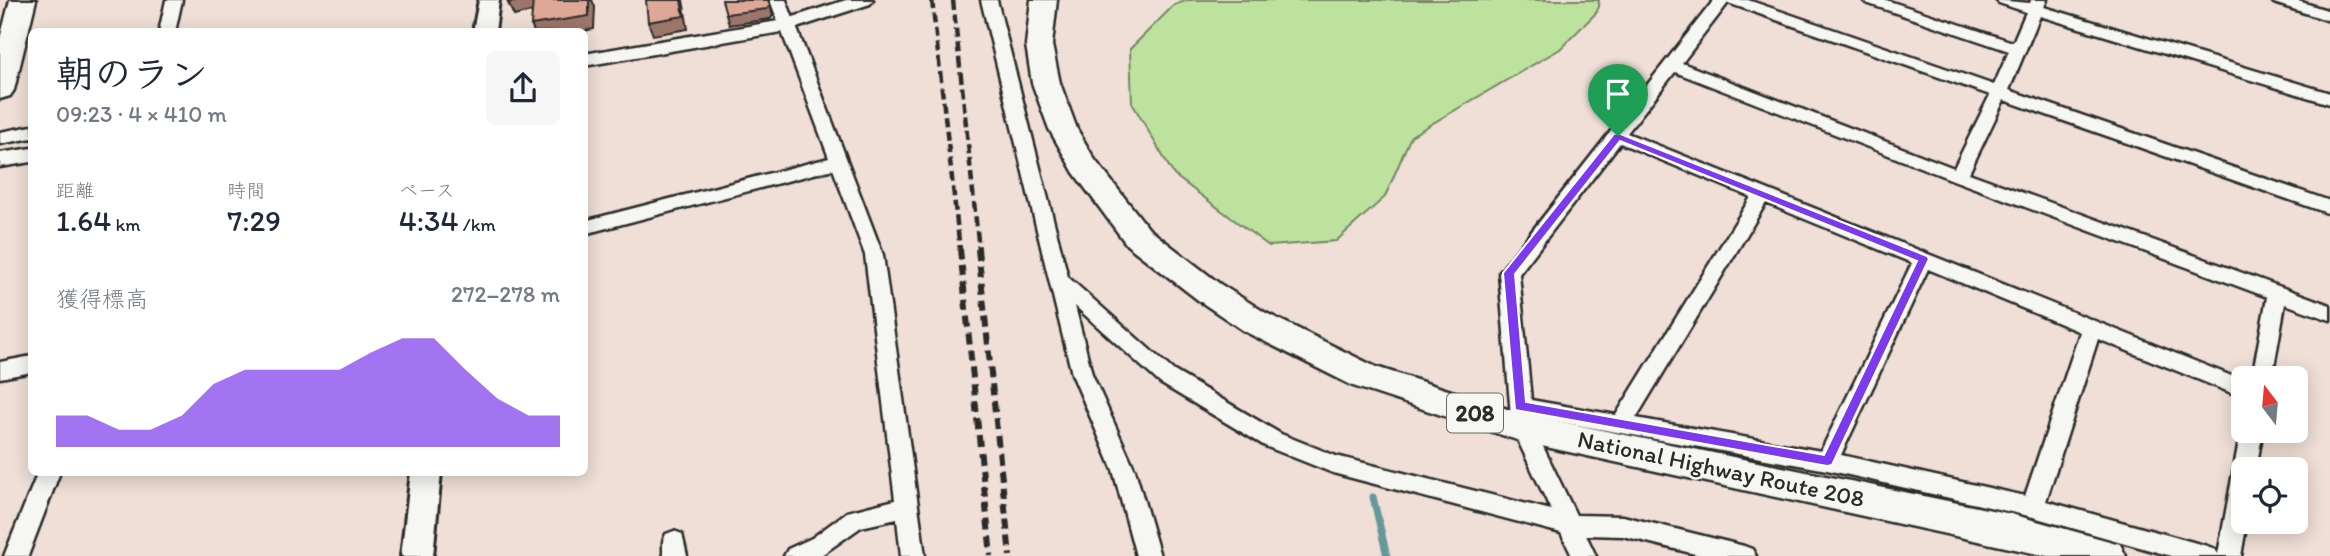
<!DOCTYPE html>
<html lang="ja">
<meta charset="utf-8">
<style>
:root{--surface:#fff;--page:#f6f6f7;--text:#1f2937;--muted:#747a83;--accent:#7c3aed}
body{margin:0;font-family:Itim,"Klee One",sans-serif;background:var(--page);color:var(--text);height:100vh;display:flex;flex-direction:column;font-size:26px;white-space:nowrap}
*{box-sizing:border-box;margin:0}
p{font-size:23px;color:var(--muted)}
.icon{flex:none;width:38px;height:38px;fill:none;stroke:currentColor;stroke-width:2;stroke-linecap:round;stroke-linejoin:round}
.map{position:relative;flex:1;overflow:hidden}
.sheet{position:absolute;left:28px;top:28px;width:560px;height:448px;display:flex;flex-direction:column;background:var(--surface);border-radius:10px;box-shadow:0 4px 18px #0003}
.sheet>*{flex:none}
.needle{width:46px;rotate:344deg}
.controls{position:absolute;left:2231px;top:366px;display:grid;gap:14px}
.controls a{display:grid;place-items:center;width:77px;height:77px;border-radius:10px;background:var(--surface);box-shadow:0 4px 18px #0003;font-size:35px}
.pin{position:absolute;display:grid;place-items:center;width:60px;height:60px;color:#fff;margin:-72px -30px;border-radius:50% 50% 50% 0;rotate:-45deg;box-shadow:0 0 7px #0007}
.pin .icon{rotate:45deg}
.round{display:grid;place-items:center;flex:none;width:74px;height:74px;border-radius:10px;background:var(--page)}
.headline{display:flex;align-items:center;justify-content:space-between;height:119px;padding:0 28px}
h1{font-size:38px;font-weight:600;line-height:52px}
.figures{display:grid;grid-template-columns:repeat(3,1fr);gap:10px;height:119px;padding:7px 28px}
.figures div{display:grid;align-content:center}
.figures b{font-size:30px;font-weight:600}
.figures small{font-size:19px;font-weight:400}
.figures p{font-size:19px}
.chart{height:196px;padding:14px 28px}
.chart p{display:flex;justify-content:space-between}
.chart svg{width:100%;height:126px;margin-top:7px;fill:var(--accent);opacity:.7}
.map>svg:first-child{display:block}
.green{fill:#bde29d;stroke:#748664;stroke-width:2}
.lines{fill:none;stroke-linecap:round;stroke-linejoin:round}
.stream{stroke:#66989b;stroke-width:7}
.minor-casing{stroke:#2b2b2b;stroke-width:5}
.tertiary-casing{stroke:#2b2b2b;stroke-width:5}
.secondary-casing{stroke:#2b2b2b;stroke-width:6}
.trunk-casing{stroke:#2b2b2b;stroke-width:5}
.minor{fill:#f6f6f2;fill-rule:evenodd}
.tertiary{fill:#f6f6f2;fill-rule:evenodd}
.secondary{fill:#f6f6f2;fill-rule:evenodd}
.trunk{fill:#f6f6f2;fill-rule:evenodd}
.rail-far1{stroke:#2b2b2b;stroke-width:4.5;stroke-dasharray:10 4.5;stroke-linecap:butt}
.rail{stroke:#2b2b2b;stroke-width:6;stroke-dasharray:11 6;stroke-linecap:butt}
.shaded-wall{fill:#9c7669;stroke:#2b2b2b;stroke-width:2}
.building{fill:#dfa896;stroke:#2b2b2b;stroke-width:2}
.route{fill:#7c3aed;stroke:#fff;stroke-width:2;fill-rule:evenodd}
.labels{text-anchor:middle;stroke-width:5;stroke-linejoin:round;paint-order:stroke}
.shield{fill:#f6f6f2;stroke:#686867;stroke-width:2}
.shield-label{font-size:23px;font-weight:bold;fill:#2b2b2b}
.street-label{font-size:24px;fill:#2b2b2b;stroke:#f6f6f2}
</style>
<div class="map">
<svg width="2330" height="556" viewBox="0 0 2330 556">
<rect width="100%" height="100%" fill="#efdfd6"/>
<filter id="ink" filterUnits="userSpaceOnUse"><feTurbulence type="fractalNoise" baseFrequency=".0143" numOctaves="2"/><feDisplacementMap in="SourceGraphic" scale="14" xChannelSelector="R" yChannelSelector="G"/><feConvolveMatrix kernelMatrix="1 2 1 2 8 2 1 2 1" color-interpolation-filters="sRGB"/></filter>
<g filter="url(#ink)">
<polygon class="green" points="1188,0 1599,0 1597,12 1560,49 1411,136 1385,197 1336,241 1269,246 1174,175 1132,103 1130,49 1174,5"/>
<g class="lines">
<polyline class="stream" points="1373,497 1387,556"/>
<defs>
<g id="minor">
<polygon points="166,0 182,0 175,32 159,32"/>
<polygon points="770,0 786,0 883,255 925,556 901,556 897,519 861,527 820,556 784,556 788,549 812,538 847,512 895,500 865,255 833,169 584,234 584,221 829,158"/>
<path d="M 981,0 L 997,0 L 1068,277 L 1174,371 L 1281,434 L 1336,456 L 1551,510 L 1512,428 L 1499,273 L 1714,0 L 1748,0 L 1994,85 L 2009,51 L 1866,3 L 1863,0 L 1886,0 L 2013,42 L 2026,12 L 1999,3 L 1996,0 L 2030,3 L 2031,0 L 2047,0 L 2044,7 L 2330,93 L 2330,104 L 2040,16 L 2009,90 L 2330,201 L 2330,214 L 2004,100 L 1969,173 L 2330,305 L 2330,320 L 2285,304 L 2272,378 L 2252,378 L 2267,297 L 1953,180 L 1675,72 L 1627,133 L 2244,381 L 2244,398 L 2098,339 L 2046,501 L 2207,546 L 2215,549 L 2218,554 L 2241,430 L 2244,426 L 2244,430 L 2263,430 L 2256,469 L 2244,469 L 2244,522 L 2247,522 L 2241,556 L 2171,556 L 2033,517 L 1827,470 L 1533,417 L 1534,428 L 1576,515 L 1623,516 L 1744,546 L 1752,549 L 1756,556 L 1703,556 L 1623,536 L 1586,535 L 1596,556 L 1572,556 L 1561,533 L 1333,473 L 1265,446 L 1160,383 L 1075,306 L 1092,374 L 1135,470 L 1160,556 L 1136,556 L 1113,470 L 1072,374 ZM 1728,3 L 1990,95 L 1954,168 L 1682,63 ZM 1620,143 L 1751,197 L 1616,415 L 1531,400 L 1519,274 ZM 1766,203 L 1912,263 L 1821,451 L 1636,418 ZM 1928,269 L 2080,332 L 2025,496 L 1841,455 Z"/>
<polygon points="2271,0 2295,0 2330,11 2330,21 2274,3"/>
<polygon points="32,126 32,138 0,144 0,132"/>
<polygon points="32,356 32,372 0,378 0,362"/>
<polygon points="38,472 60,472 28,556 4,556"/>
<polygon points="674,531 682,534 687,556 663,556 663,541 666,534"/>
</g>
<g id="tertiary">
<polygon points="846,0 873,0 870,4 787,31 584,66 584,54 784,20"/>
<polygon points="32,148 32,162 0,167 0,153"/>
</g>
<g id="secondary">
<polygon points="479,0 499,0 495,32 473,32"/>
<polygon points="411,472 441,472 433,556 401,556"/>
</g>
<g id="trunk">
<polygon points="10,0 36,0 14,90 10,96 0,99 0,39"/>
<polygon points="1031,0 1057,0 1052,45 1060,83 1077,129 1095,160 1149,229 1220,284 1266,313 1376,367 1523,414 2011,514 2120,544 2126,556 2047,556 1523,442 1353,386 1244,331 1198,300 1127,245 1074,173 1049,129 1032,83 1026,45"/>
</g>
</defs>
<use href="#minor" class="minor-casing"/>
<use href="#tertiary" class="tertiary-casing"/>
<use href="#secondary" class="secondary-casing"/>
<use href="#trunk" class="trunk-casing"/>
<use href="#minor" class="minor"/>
<use href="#tertiary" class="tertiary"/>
<use href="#secondary" class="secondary"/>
<use href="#trunk" class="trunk"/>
<g class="rail-far1">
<polyline points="932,0 960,250"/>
<polyline points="953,0 979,250"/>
</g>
<g class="rail">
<polyline points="960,249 991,556"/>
<polyline points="978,249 1010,556"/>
</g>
</g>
<g class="shaded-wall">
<polygon points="522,0 534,0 538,10 514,16 508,3"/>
<polygon points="589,0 592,0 595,7 594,29 579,32 534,32 531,25"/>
<polygon points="681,0 683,0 688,29 653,35 648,22"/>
<polygon points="770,5 773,16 770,19 729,25 726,14"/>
</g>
<g class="building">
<polygon points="507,0 522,0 508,3"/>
<polygon points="533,0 589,0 589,16 531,25"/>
<polygon points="646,0 681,0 684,16 648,22"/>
<polygon points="722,0 768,0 770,5 767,9 726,14"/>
</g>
</g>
<path class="route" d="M 1618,133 L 1927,256 L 1929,259 L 1832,465 L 1827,466 L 1515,410 L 1503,273 L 1614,134 ZM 1620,141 L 1917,261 L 1824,455 L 1526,402 L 1515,274 Z"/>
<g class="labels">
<rect class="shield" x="1447" y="393.5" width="56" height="39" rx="5"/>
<g class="shield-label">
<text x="1475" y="421">208</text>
</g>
<g class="street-label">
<text transform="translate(1721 469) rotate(12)" y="8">National Highway Route 208</text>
</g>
</g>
</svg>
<div class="controls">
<a><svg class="needle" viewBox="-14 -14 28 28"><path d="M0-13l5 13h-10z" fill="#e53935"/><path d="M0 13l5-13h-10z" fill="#747a83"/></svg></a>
<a><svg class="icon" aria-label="locate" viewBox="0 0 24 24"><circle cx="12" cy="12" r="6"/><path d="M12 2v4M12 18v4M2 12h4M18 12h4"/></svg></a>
</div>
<div class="pin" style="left:1618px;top:136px;background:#1e9e55"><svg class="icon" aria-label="arrive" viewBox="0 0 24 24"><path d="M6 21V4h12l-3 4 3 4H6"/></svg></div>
<section class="sheet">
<div class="headline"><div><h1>朝のラン</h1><p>09:23 · 4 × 410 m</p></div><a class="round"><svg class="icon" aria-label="share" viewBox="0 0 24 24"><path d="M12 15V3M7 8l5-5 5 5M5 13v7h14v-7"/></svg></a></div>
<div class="figures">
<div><p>距離</p><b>1.64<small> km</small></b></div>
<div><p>時間</p><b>7:29</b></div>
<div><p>ペース</p><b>4:34<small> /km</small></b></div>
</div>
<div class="chart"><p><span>獲得標高</span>272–278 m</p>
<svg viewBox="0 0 160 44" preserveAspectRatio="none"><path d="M0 44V33L10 33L20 38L30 38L40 33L50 22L60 17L70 17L80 17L90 17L100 11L110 6L120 6L130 17L140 27L150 33L160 33V44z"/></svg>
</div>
</section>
</div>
